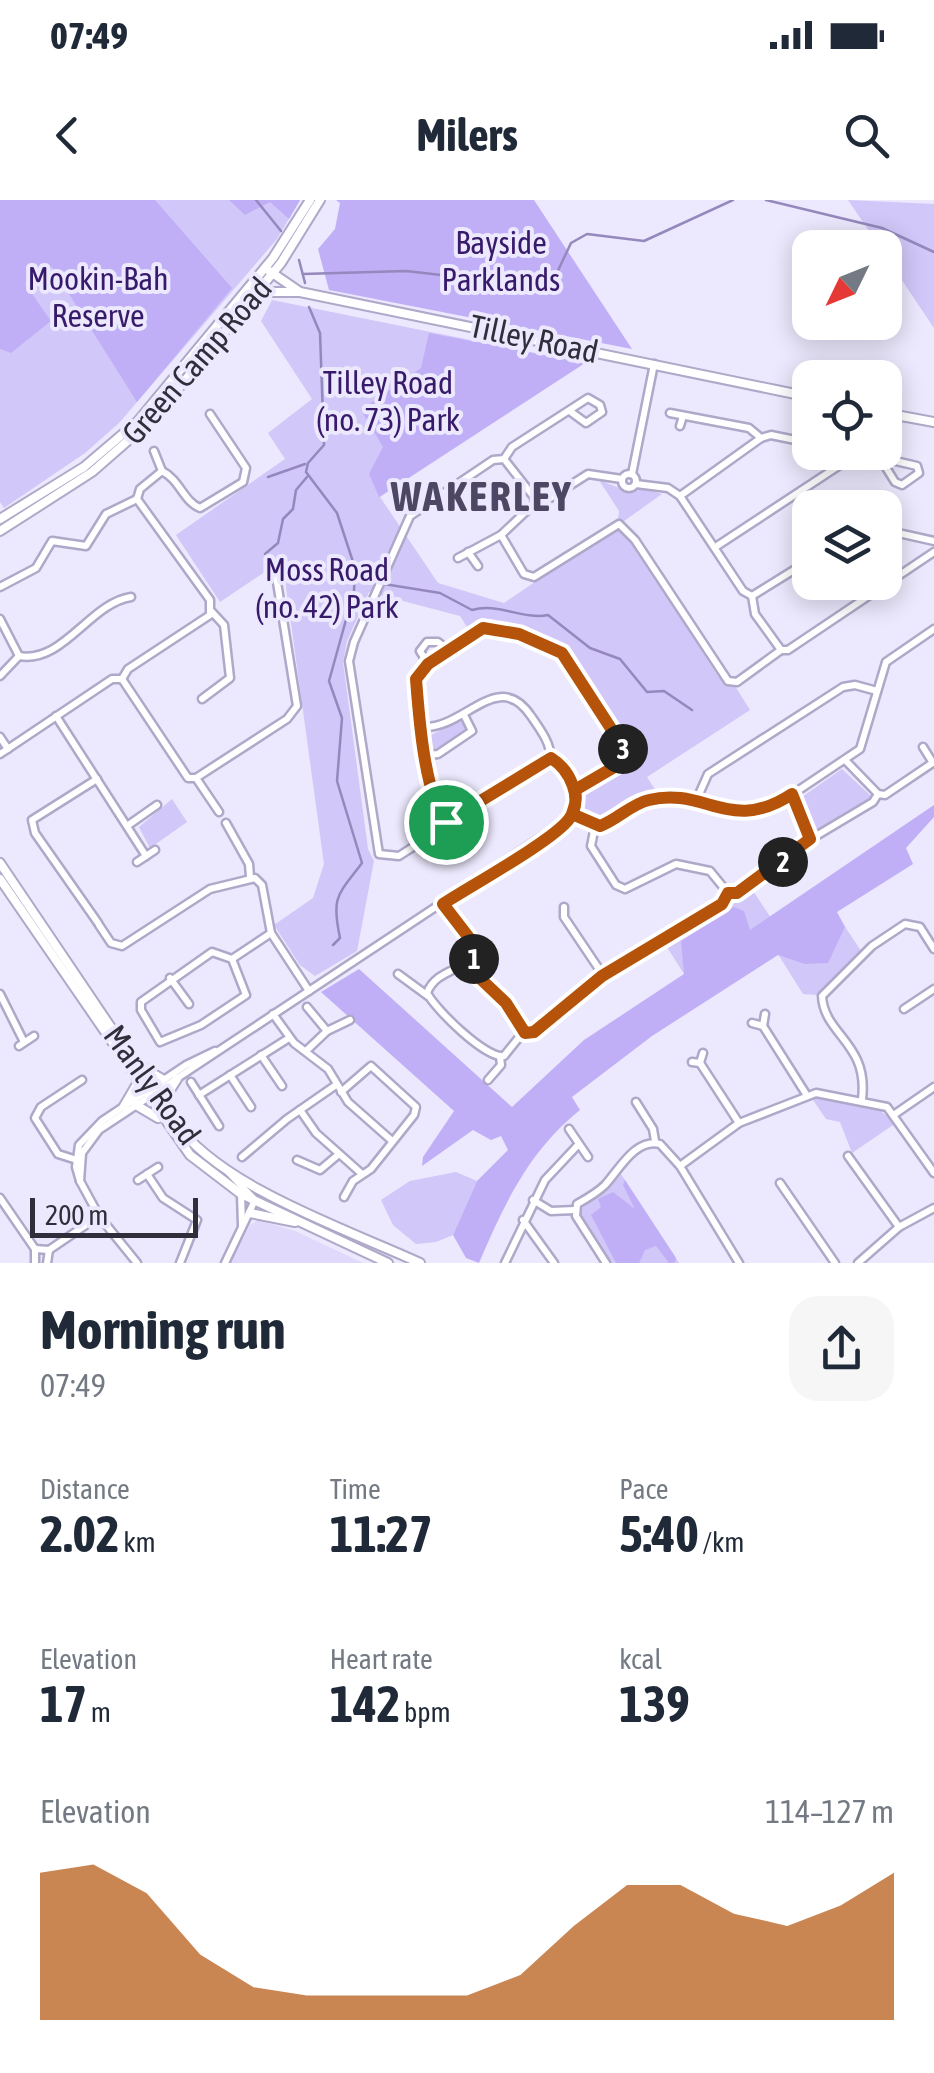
<!DOCTYPE html>
<meta charset="utf-8">
<style>
:root{--surface:#fff;--page:#f6f6f7;--text:#1f2937;--muted:#747a83;--accent:#b45309}
body{margin:0;font-family:"Asap Condensed",sans-serif;background:var(--page);color:var(--text);height:100vh;display:flex;flex-direction:column;font-size:38px;white-space:nowrap}
*{box-sizing:border-box;margin:0}
p{font-size:32px;color:var(--muted)}
.icon{flex:none;width:55px;height:55px;fill:none;stroke:currentColor;stroke-width:2;stroke-linecap:round;stroke-linejoin:round}
.map{position:relative;height:1063px;overflow:hidden}
.panel{display:flex;flex-direction:column;background:var(--surface);flex:1}
.panel>*{flex:none}
.needle{width:65px;rotate:227deg}
.controls{position:absolute;left:792px;top:30px;display:grid;gap:20px}
.controls a{display:grid;place-items:center;width:110px;height:110px;border-radius:20px;background:var(--surface);box-shadow:0 5px 25px #0003;font-size:50px}
.scale{position:absolute;left:30px;bottom:25px;width:168px;box-sizing:border-box;padding-left:10px;border:5px solid #312e3b;border-top:0;font-size:28px;line-height:35px;white-space:nowrap;color:#312e3b;-webkit-text-stroke:8px #ece8fd;paint-order:stroke}
.pin{position:absolute;display:grid;place-items:center;width:85px;height:85px;color:#fff;margin:-42px;border:5px solid #fff;border-radius:50%;box-shadow:0 2px 10px #0007}
.km{position:absolute;width:50px;height:50px;margin:-25px;border-radius:50%;background:#222;color:#fff;font-size:28px;line-height:50px;text-align:center}
.round{display:grid;place-items:center;flex:none;width:105px;height:105px;border-radius:30px;background:var(--page)}
.headline{display:flex;align-items:center;justify-content:space-between;height:170px;padding:0 40px}
h1{font-size:55px;font-weight:700;line-height:75px}
.figures{display:grid;grid-template-columns:repeat(3,1fr);gap:15px;height:170px;padding:10px 40px}
.figures div{display:grid;align-content:center}
.figures b{font-size:50px;font-weight:700}
.figures small{font-size:28px;font-weight:400}
.figures p{font-size:28px}
.chart{height:280px;padding:20px 40px}
.chart p{display:flex;justify-content:space-between}
.chart svg{width:100%;height:180px;margin-top:10px;fill:var(--accent);opacity:.7}
.status{display:flex;justify-content:space-between;align-items:center;height:70px;padding:0 50px;background:var(--surface);direction:ltr}
.status svg{height:28px;fill:currentColor}
header{display:flex;justify-content:space-between;align-items:center;height:130px;padding:0 40px;background:var(--surface);font-size:45px;font-weight:700}
.map>svg:first-child{display:block}
.built{fill:#e0d9fb}
.green{fill:#d1c7f8}
.forest{fill:#c0aff7}
.lines{fill:none;stroke-linecap:round;stroke-linejoin:round}
.stream{stroke:#9488bd;stroke-width:2.5}
.minor-casing{stroke:#afa8c9;stroke-width:11}
.major-casing{stroke:#afa8c9;stroke-width:12}
.minor{stroke:#fff;stroke-width:6}
.major{stroke:#fff;stroke-width:8}
.route-casing{stroke:#fff;stroke-width:20}
.route{stroke:#b45309;stroke-width:12}
.labels{text-anchor:middle;stroke-width:8;stroke-linejoin:round;paint-order:stroke}
.park-label{font-size:32px;fill:#381a6b;stroke:#ece8fd}
.street-label{font-size:32px;fill:#312e3b;stroke:#ece8fd}
.district-label{font-size:42px;font-weight:bold;letter-spacing:2.5px;fill:#4d4764;stroke:#ece8fd}
</style>
<div class="status"><b>07:49</b><svg viewBox="0 0 49 12"><path d="M0 12V9h3v3zM5 12V6h3v6zM10 12V3h3v9zM15 12V0h3v12zM26 1h20v11H26zM47 4h2v5h-2z"/></svg></div>
<header><svg class="icon" aria-label="back" viewBox="0 0 24 24"><path d="M15 5l-7 7 7 7"/></svg>Milers<svg class="icon" aria-label="search" viewBox="0 0 24 24"><circle cx="10" cy="10" r="6"/><path d="M15 15l6 6"/></svg></header>
<div class="map">
<svg width="934" height="1063" viewBox="0 0 934 1063">
<rect width="100%" height="100%" fill="#ece8fd"/>
<polygon class="built" points="258,1020 295,1031 363,1063 230,1063 250,1025"/>
<g class="green">
<polygon points="0,0 300,0 277,39 119,223 85,253 4,308 0,302"/>
<polygon points="848,0 934,4 934,128 885,55 885,48 880,47"/>
<path d="M 272,100 L 585,163 L 380,297 L 438,383 L 504,403 L 612,330 L 623,330 L 718,476 L 735,486 L 750,510 L 647,577 L 656,591 L 608,616 L 592,618 L 583,609 L 586,589 L 629,557 L 627,544 C 599,496 577,449 522,430 C 502,423 488,421 469,430 L 460,416 L 369,392 L 347,441 L 343,462 L 368,649 L 374,661 L 357,751 L 315,776 L 300,765 L 274,725 L 313,698 L 324,664 L 284,372 L 278,363 L 220,402 L 176,335 L 285,259 L 268,233 L 312,199 L 261,121 Z"/>
<polygon points="599,280 629,292 644,289 662,294 624,321 618,319 619,311"/>
<polygon points="460,521 467,528 465,532 439,550 430,548 429,536"/>
<polygon points="842,569 872,597 816,633 802,597"/>
<polygon points="172,599 187,622 150,648 139,627"/>
<polygon points="751,688 771,718 684,774 665,744"/>
<polygon points="836,713 861,751 817,795 803,794 776,751"/>
<polygon points="811,897 874,906 896,923 852,953 840,922 826,919"/>
<polygon points="619,971 679,1063 610,1063 579,1015 582,1005 605,990"/>
<polygon points="456,972 477,981 453,1035 436,1042 416,1044 393,1025 381,1000 410,981"/>
</g>
<g class="forest">
<polygon points="0,0 155,0 232,88 137,202 52,67 25,84 51,121 11,153 0,149"/>
<polygon points="229,0 300,0 289,19 270,2 245,15"/>
<polygon points="336,0 534,0 632,149 329,90 318,49 335,29 340,3"/>
<polygon points="429,133 585,163 379,297 369,274 383,247 361,210 421,168"/>
<path d="M 934,605 L 934,617 L 906,648 L 913,664 L 837,712 L 845,727 L 828,763 L 805,764 L 778,755 L 652,836 L 572,897 L 580,910 C 528,952 505,1003 479,1063 L 466,1058 L 453,1035 L 477,981 L 508,950 L 501,936 L 491,940 L 473,930 L 422,966 L 423,957 L 454,911 L 321,792 L 359,769 L 512,907 L 584,840 L 684,774 L 681,741 L 734,707 L 744,711 L 750,730 Z"/>
<polygon points="625,980 676,1058 675,1062 669,1063 656,1046 645,1050 639,1063 616,1063 591,1015 601,1007 598,999 613,992 635,1009 623,985"/>
</g>
<g class="lines">
<g class="stream">
<polyline points="256,0 281,31"/>
<polyline points="766,0 882,28 934,52"/>
<polyline points="299,60 305,83"/>
<polyline points="303,74 406,71 494,81 554,79 571,43 587,34 644,41 733,0"/>
<path d="M 309,107 L 320,133 L 324,245 L 308,263 L 306,272 L 337,313 L 355,368 L 354,391 L 329,481 L 342,518 L 337,581 L 362,663 C 338,695 331,696 340,738 L 333,745"/>
<polyline points="268,277 305,264"/>
<polyline points="265,354 278,343 283,319 293,309 296,290 307,277"/>
<polyline points="358,369 377,380"/>
<path d="M 384,384 L 440,393 L 472,410 C 497,402 522,420 548,415 L 590,448 L 620,459 L 647,492 L 664,491 L 692,510"/>
</g>
<defs>
<g id="minor">
<polyline points="670,213 749,228 761,238"/>
<polyline points="680,226 683,216"/>
<polyline points="857,252 917,266 919,273 902,285 895,282 880,258"/>
<polyline points="504,259 537,301 547,300 588,274 622,279"/>
<path d="M 162,271 C 180,280 183,301 200,308 L 243,282 L 246,268 L 210,214"/>
<circle cx="629" cy="281" r="7"/>
<polyline points="632,274 654,164"/>
<polyline points="636,284 668,288 680,296 743,391 752,396"/>
<polyline points="680,296 761,238 771,235 810,243"/>
<polyline points="137,299 140,289 162,271 154,251"/>
<polyline points="885,330 934,341"/>
<polyline points="501,335 537,301"/>
<polyline points="717,346 840,265 850,252"/>
<polyline points="468,352 478,366"/>
<polyline points="458,358 501,335 524,374 534,377 619,324 635,340 728,481 737,482 781,450"/>
<polyline points="810,360 752,396 755,414 781,450 788,450 934,352"/>
<polyline points="0,387 36,368 52,341 86,346 106,314 137,299"/>
<polyline points="0,419 19,456 0,476"/>
<path d="M 19,456 C 63,464 90,403 131,397"/>
<polyline points="428,464 420,451 427,442 438,442 448,450"/>
<polyline points="122,479 188,578 196,578 287,519 297,506 276,376"/>
<polyline points="202,499 230,478 224,425 212,412"/>
<polyline points="56,516 146,656"/>
<path d="M 423,527 C 465,529 498,467 531,516 C 540,529 550,542 551,558"/>
<polyline points="0,537 8,549"/>
<polyline points="923,547 933,563"/>
<polyline points="0,554 112,479 122,479 128,469 210,415 210,400 137,299"/>
<polyline points="429,555 438,554 472,531 464,515"/>
<polyline points="845,560 878,594 885,595 934,562"/>
<polyline points="196,578 219,612"/>
<polyline points="97,579 32,620 35,633 98,723"/>
<polyline points="696,601 708,574 843,487 855,485 877,491"/>
<polyline points="573,614 600,627 650,599 696,601 747,613 778,604 860,549 886,462 934,429"/>
<path d="M 446,622 C 424,592 419,518 416,479 L 428,464 L 483,428 C 567,430 584,485 623,547 L 626,557 L 610,573 L 575,590"/>
<polyline points="226,623 249,664 250,677"/>
<polyline points="127,626 157,605"/>
<polyline points="595,626 591,646 616,685 625,689 676,664 710,671 728,693"/>
<polyline points="811,639 873,602 878,594"/>
<polyline points="137,662 155,650"/>
<polyline points="443,704 479,752 490,755"/>
<polyline points="564,707 564,717 603,775"/>
<polyline points="99,725 111,743 122,746 210,689 255,678 262,685 271,733 309,791"/>
<polygon points="212,752 232,759 246,795 201,825 160,842 141,810 141,802"/>
<polyline points="232,759 271,733"/>
<path d="M 467,765 L 506,803 L 525,830 L 504,856 C 486,859 436,810 427,793 C 436,769 465,771 479,752"/>
<polyline points="398,774 428,796"/>
<polyline points="170,778 189,804"/>
<polyline points="0,794 24,842"/>
<polyline points="307,807 327,831"/>
<polyline points="904,809 934,789"/>
<polyline points="273,814 294,843 328,869 348,902 391,940"/>
<polyline points="752,823 763,826 765,814"/>
<polyline points="763,826 806,894"/>
<path d="M 525,833 L 534,832 C 555,812 579,796 600,778 C 632,750 707,731 728,693 L 737,693 L 806,646 L 811,639 L 793,594"/>
<polyline points="19,846 34,836"/>
<polyline points="306,851 327,831 350,820"/>
<polyline points="261,855 282,886"/>
<polyline points="692,862 700,863 703,853"/>
<polyline points="700,863 739,923"/>
<polyline points="230,875 251,907"/>
<polyline points="488,880 501,865 500,857"/>
<polyline points="191,882 219,926"/>
<polyline points="341,892 371,866 416,907 414,915 371,969 353,981 344,997"/>
<polyline points="199,895 289,838"/>
<path d="M 862,899 C 869,843 824,835 822,796 L 872,746 L 905,724 L 920,727 L 934,749"/>
<polyline points="636,902 653,929 655,941"/>
<polyline points="300,910 316,933 362,974"/>
<polyline points="895,914 934,887"/>
<polyline points="569,929 588,957"/>
<polyline points="848,956 899,1027"/>
<polyline points="242,957 287,919 336,885"/>
<polyline points="297,960 320,970 339,954"/>
<polyline points="80,961 58,954 35,918 41,907 82,880"/>
<polyline points="147,974 163,998 197,1020 180,1063"/>
<polyline points="138,980 158,967"/>
<polyline points="80,981 82,953 99,930 570,618 575,590 551,558 399,656 379,654 349,461 354,442 410,316 493,260 504,259 512,247 588,198 600,205 602,212 586,223 571,212"/>
<polyline points="780,983 835,1063"/>
<polyline points="241,994 242,1025"/>
<polyline points="0,998 35,1049"/>
<polyline points="533,1000 551,1011 575,1010"/>
<polyline points="523,1020 554,1063"/>
<polyline points="49,1050 99,1016"/>
<polyline points="35,1063 35,1049 49,1050"/>
<polyline points="47,1063 49,1050"/>
<polyline points="137,1063 99,1016 80,981 76,967 79,945 102,921 186,865 215,851"/>
<polyline points="225,1063 255,1000 229,973"/>
<polyline points="505,1063 545,980 577,946"/>
<path d="M 606,1063 L 576,1016 L 577,1004 C 586,999 597,993 605,985 C 619,970 635,938 660,944 L 680,966"/>
<polyline points="739,1063 680,966 739,923 816,893 887,907 934,973"/>
<polyline points="858,1063 899,1027 934,1008"/>
</g>
<g id="major">
<polyline points="265,68 300,92 810,197"/>
<polyline points="258,92 299,92"/>
<polyline points="885,213 934,222"/>
<polyline points="0,319 84,267 138,221 273,58 310,0"/>
<polyline points="0,331 92,272 155,217 281,63 320,0"/>
<path d="M 0,663 L 174,921 C 220,987 346,1029 420,1063"/>
<polyline points="0,679 190,955 241,994 388,1063"/>
<polyline points="140,866 162,879"/>
<polyline points="162,903 177,879"/>
<polyline points="136,905 158,918"/>
<polyline points="124,906 137,884"/>
<polyline points="250,1013 295,1022"/>
</g>
</defs>
<use href="#minor" class="minor-casing"/>
<use href="#major" class="major-casing"/>
<use href="#minor" class="minor"/>
<use href="#major" class="major"/>
</g>
<g class="lines">
<defs>
<path id="route" d="M 446,622 L 551,558 C 570,570 584,599 569,619 C 554,640 469,687 443,704 L 480,752 L 466,765 L 506,803 L 525,833 L 534,832 L 602,776 L 722,704 L 728,693 L 737,693 L 810,639 L 792,594 C 730,635 705,586 649,600 C 631,604 617,620 600,626 L 572,614 C 575,605 577,599 575,590 L 621,563 L 626,557 L 623,547 L 562,453 L 519,434 L 483,428 L 428,464 L 416,479 C 419,517 424,592 446,622"/>
</defs>
<use href="#route" class="route-casing"/>
<use href="#route" class="route"/>
</g>
<g class="labels">
<g class="park-label">
<text x="501" y="54">Bayside<tspan x="501" dy="37">Parklands</tspan></text>
<text x="98" y="90">Mookin-Bah<tspan x="98" dy="37">Reserve</tspan></text>
<text x="388" y="194">Tilley Road<tspan x="388" dy="37">(no. 73) Park</tspan></text>
<text x="327" y="381">Moss Road<tspan x="327" dy="37">(no. 42) Park</tspan></text>
</g>
<g class="street-label">
<text transform="translate(534 139) rotate(12)" y="11">Tilley Road</text>
<text transform="translate(197 161) rotate(-49)" y="11">Green Camp Road</text>
<text transform="translate(152 885) rotate(54)" y="11">Manly Road</text>
</g>
<g class="district-label">
<text x="482" y="311">WAKERLEY</text>
</g>
</g>
</svg>
<div class="controls">
<a><svg class="needle" viewBox="-14 -14 28 28"><path d="M0-13l5 13h-10z" fill="#e53935"/><path d="M0 13l5-13h-10z" fill="#747a83"/></svg></a>
<a><svg class="icon" aria-label="locate" viewBox="0 0 24 24"><circle cx="12" cy="12" r="6"/><path d="M12 2v4M12 18v4M2 12h4M18 12h4"/></svg></a>
<a><svg class="icon" aria-label="layers" viewBox="0 0 24 24"><path d="M12 4l9 5-9 5-9-5zM3 14l9 5 9-5"/></svg></a>
</div>
<div class="scale">200 m</div>
<div class="pin" style="left:446px;top:622px;background:#1e9e55"><svg class="icon" aria-label="arrive" viewBox="0 0 24 24"><path d="M6 21V4h12l-3 4 3 4H6"/></svg></div>
<b class="km" style="left:474px;top:759px">1</b>
<b class="km" style="left:783px;top:662px">2</b>
<b class="km" style="left:623px;top:549px">3</b>
</div>
<section class="panel">
<div class="headline"><div><h1>Morning run</h1><p>07:49</p></div><a class="round"><svg class="icon" aria-label="share" viewBox="0 0 24 24"><path d="M12 15V3M7 8l5-5 5 5M5 13v7h14v-7"/></svg></a></div>
<div class="figures">
<div><p>Distance</p><b>2.02<small> km</small></b></div>
<div><p>Time</p><b>11:27</b></div>
<div><p>Pace</p><b>5:40<small> /km</small></b></div>
</div>
<div class="figures">
<div><p>Elevation</p><b>17<small> m</small></b></div>
<div><p>Heart rate</p><b>142<small> bpm</small></b></div>
<div><p>kcal</p><b>139</b></div>
</div>
<div class="chart"><p><span>Elevation</span>114–127 m</p>
<svg viewBox="0 0 160 44" preserveAspectRatio="none"><path d="M0 44V8L10 6L20 13L30 28L40 36L50 38L60 38L70 38L80 38L90 33L100 21L110 11L120 11L130 18L140 21L150 16L160 8V44z"/></svg>
</div>
</section>
